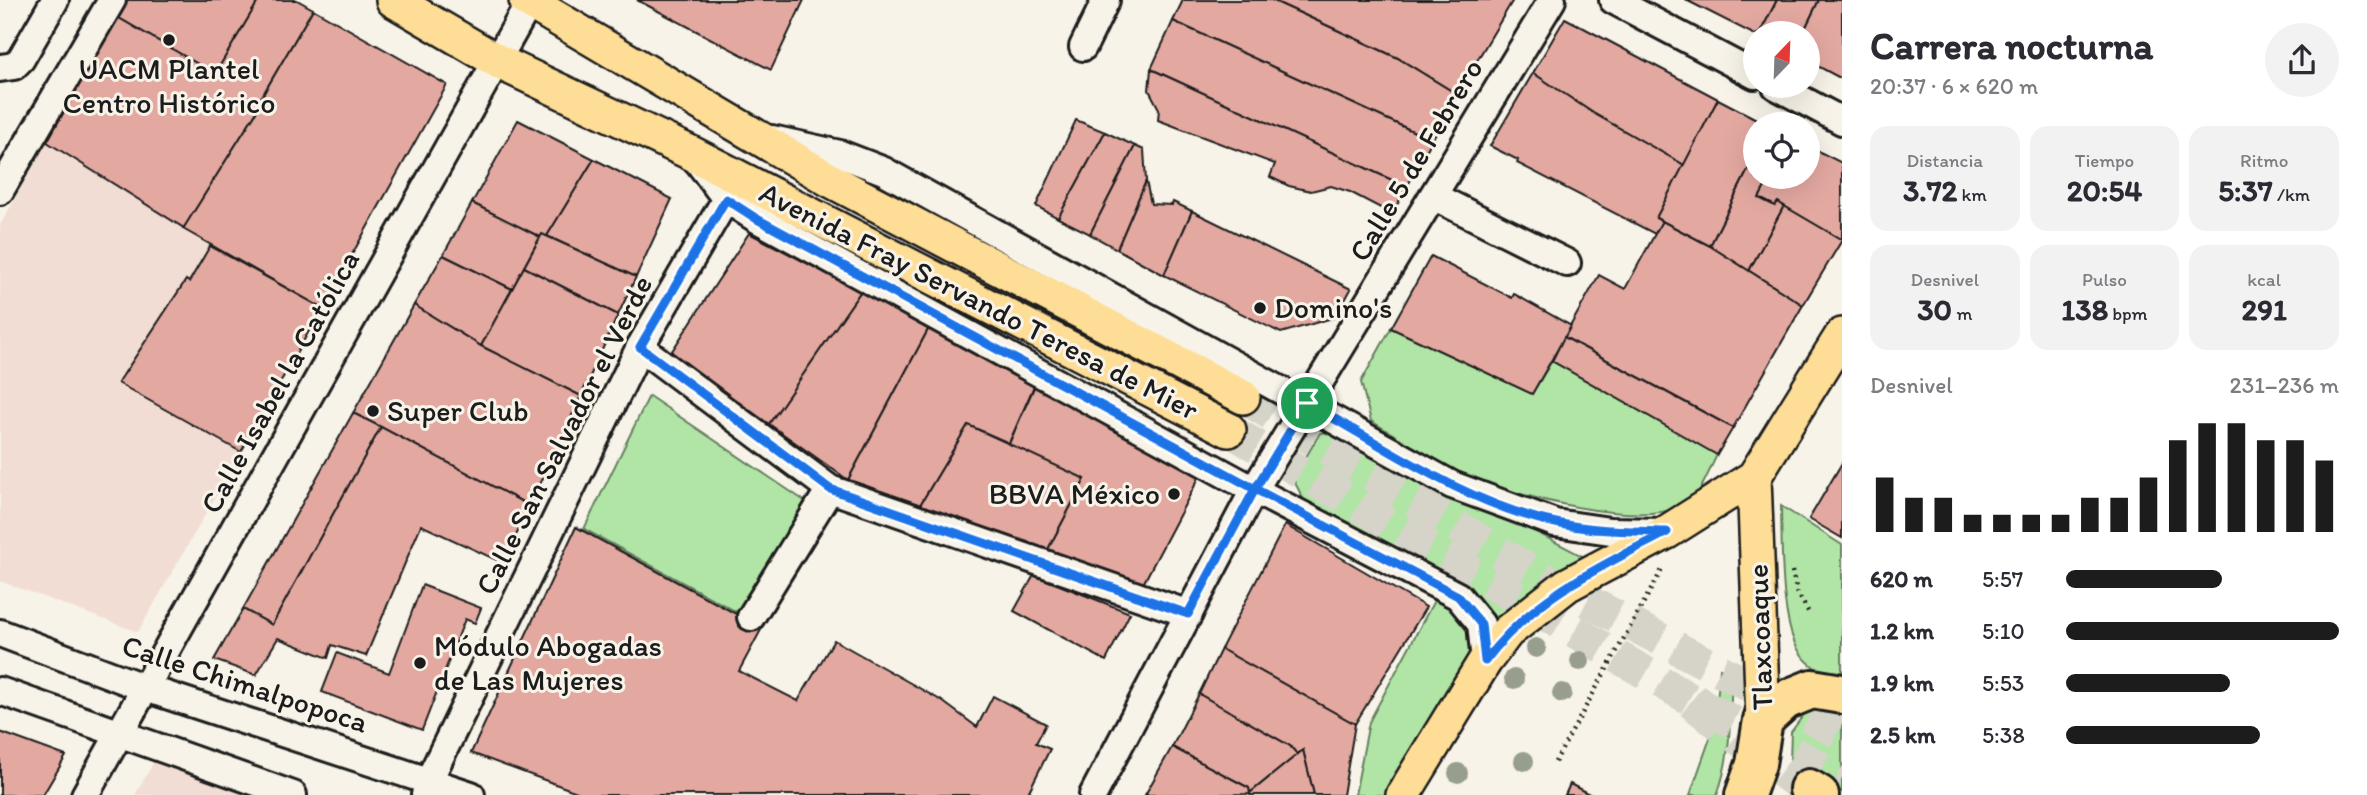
<!DOCTYPE html>
<html lang="es">
<meta charset="utf-8">
<style>
:root{--surface:#fff;--page:#f2f2f3;--text:#2b2b33;--muted:#7c7c81;--accent:#1c1c1c}
body{margin:0;font-family:Itim,sans-serif;background:var(--page);color:var(--text);height:100vh;display:flex;flex-direction:column;font-size:26px;white-space:nowrap}
*{box-sizing:border-box;margin:0}
p{font-size:23px;color:var(--muted)}
.icon{flex:none;width:38px;height:38px;fill:none;stroke:currentColor;stroke-width:2;stroke-linecap:round;stroke-linejoin:round}
.map{position:relative;flex:1;overflow:hidden}
.drawer{display:flex;flex-direction:column;background:var(--surface);width:525px}
.drawer>*{flex:none}
.needle{width:46px;rotate:23deg}
.buttons{position:absolute;left:1743px;top:21px;display:grid;gap:14px}
.buttons a{display:grid;place-items:center;width:77px;height:77px;border-radius:50%;background:var(--surface);box-shadow:0 7px 28px #0002;font-size:35px}
.pin{position:absolute;display:grid;place-items:center;width:60px;height:60px;color:#fff;margin:-30px;border:4px solid #fff;border-radius:50%;box-shadow:0 2px 7px #0007}
.round{display:grid;place-items:center;flex:none;width:74px;height:74px;border-radius:37px;background:var(--page)}
.overview{display:flex;align-items:center;justify-content:space-between;height:119px;padding:0 28px}
h1{font-size:38px;font-weight:700;line-height:52px}
.stats{display:grid;grid-template-columns:repeat(3,1fr);gap:10px;height:119px;padding:7px 28px}
.stats div{display:grid;align-content:center;border-radius:18px;background:var(--page);text-align:center}
.stats b{font-size:30px;font-weight:700}
.stats small{font-size:19px;font-weight:400}
.stats p{font-size:19px}
.chart{height:196px;padding:14px 28px}
.chart p{display:flex;justify-content:space-between}
.chart svg{width:100%;height:126px;margin-top:7px;stroke:var(--accent);stroke-width:6}
ul{padding:0 28px;list-style:none;font-size:23px}
li{display:grid;grid-template-columns:112px 84px 1fr;align-items:center;height:52px}
li i{height:18px;border-radius:9px;background:var(--accent)}
main{display:flex;flex:1;min-height:0}
.map>svg:first-child{display:block}
.built{fill:#f1ddd3}
.green{fill:#b1e5a6;stroke:#668061;stroke-width:2}
.building{fill:#e3a9a1;stroke:#1c1c1c;stroke-width:2}
.lines{fill:none;stroke-linecap:round;stroke-linejoin:round}
.major-tunnel{stroke:#d6d3c9;stroke-width:33;stroke-dasharray:33 17;stroke-linecap:butt}
.highway-tunnel{stroke:#d6d3c9;stroke-width:38;stroke-dasharray:38 19;stroke-linecap:butt}
.minor-casing{stroke:#1c1c1c;stroke-width:32}
.major-casing{stroke:#1c1c1c;stroke-width:38}
.highway-casing{stroke:#1c1c1c;stroke-width:44}
.path{stroke:#1c1c1c;stroke-width:4.5;stroke-dasharray:2 5;stroke-linecap:butt}
.minor{stroke:#f7f3e8;stroke-width:26}
.major{stroke:#fedd96;stroke-width:33}
.highway{stroke:#fedd96;stroke-width:38}
.tree{fill:#979e8e}
.route-casing{stroke:#fff;stroke-width:14}
.route{stroke:#1a73e8;stroke-width:9}
.poi-dot{fill:#1c1c1c;stroke:#f7f3e8;stroke-width:2.5}
.labels{text-anchor:middle;stroke-width:6;stroke-linejoin:round;paint-order:stroke}
.poi-label{font-size:30px;fill:#1c1c1c;stroke:#f7f3e8;text-anchor:start}
.street-label{font-size:30px;fill:#1c1c1c;stroke:#f7f3e8}
</style>
<main>
<div class="map">
<svg width="1842" height="795" viewBox="0 0 1842 795">
<rect width="100%" height="100%" fill="#f7f3e8"/>
<filter id="ink" filterUnits="userSpaceOnUse"><feTurbulence type="fractalNoise" baseFrequency=".0143" numOctaves="2"/><feDisplacementMap in="SourceGraphic" scale="14" xChannelSelector="R" yChannelSelector="G"/><feConvolveMatrix kernelMatrix="1 2 1 2 8 2 1 2 1" color-interpolation-filters="sRGB"/></filter>
<g filter="url(#ink)">
<g class="built">
<polygon points="47,142 210,246 189,282 186,281 118,383 241,452 138,632 0,581 0,225"/>
<polygon points="162,748 290,795 135,795"/>
</g>
<g class="green">
<path d="M 1391,328 L 1532,394 L 1552,361 L 1717,455 C 1710,468 1702,492 1690,501 C 1649,534 1502,493 1459,472 C 1428,457 1400,438 1371,421 L 1361,382 Z"/>
<polygon points="649,396 812,506 744,616 584,529"/>
<polygon points="1339,430 1592,561 1501,623 1467,590 1305,502 1293,479 1320,433"/>
<path d="M 1781,506 L 1842,545 L 1842,684 C 1826,675 1809,667 1799,651 C 1780,622 1782,542 1781,506 Z"/>
<path d="M 1436,597 C 1464,615 1473,627 1472,660 L 1395,795 L 1355,795 L 1369,722 Z"/>
<path d="M 1720,668 L 1732,670 C 1730,713 1732,755 1717,795 L 1690,795 L 1715,724 Z"/>
<polygon points="1835,706 1842,709 1842,792 1790,762 1791,732 1808,709"/>
</g>
<g class="building">
<polygon points="127,0 259,0 215,74 117,17"/>
<polygon points="259,0 297,0 313,9 257,105 260,106 184,228 47,142 117,17 215,74"/>
<polygon points="637,0 804,0 771,70"/>
<polygon points="1183,0 1272,0 1398,58 1457,94 1432,140 1173,21"/>
<polygon points="1272,0 1513,0 1457,94 1398,58"/>
<polygon points="1686,0 1777,0 1760,33 1755,35"/>
<polygon points="1777,0 1819,0 1803,33 1760,33"/>
<polygon points="1819,0 1842,0 1842,79 1808,61 1808,33 1803,33"/>
<polygon points="313,9 447,85 322,308 183,229 260,106 257,105"/>
<polygon points="1565,18 1718,99 1684,165 1593,113 1533,73"/>
<polygon points="1173,21 1432,140 1407,187 1151,69"/>
<polygon points="1151,69 1407,187 1392,214 1350,192 1331,186 1311,191 1289,186 1270,177 1275,164 1158,120 1159,109 1149,90"/>
<polygon points="1533,73 1593,113 1684,165 1656,218 1662,221 1655,234 1517,163 1518,160 1490,146"/>
<polygon points="1718,99 1766,124 1755,124 1755,156 1710,246 1656,218"/>
<polygon points="518,120 594,159 547,236 540,237 472,203"/>
<polygon points="1076,120 1105,132 1058,218 1036,206"/>
<polygon points="1105,132 1135,146 1090,234 1058,218"/>
<polygon points="1135,146 1144,150 1146,181 1117,249 1090,234"/>
<polygon points="1808,146 1842,163 1842,240 1784,206 1778,202 1775,206 1759,198 1770,177 1808,177"/>
<polygon points="1755,156 1755,177 1770,177 1759,198 1775,206 1778,202 1784,206 1749,271 1710,246"/>
<polygon points="594,159 672,199 636,277 547,236"/>
<polygon points="1146,181 1151,204 1172,205 1173,202 1192,211 1164,275 1117,249"/>
<polygon points="472,203 540,237 512,289 443,255"/>
<polygon points="1784,206 1842,240 1803,305 1749,271"/>
<polygon points="1192,211 1351,289 1336,317 1281,333 1164,275"/>
<polygon points="1662,221 1710,246 1803,305 1733,428 1564,337 1599,275 1625,289"/>
<polygon points="749,233 861,291 769,424 670,354"/>
<polygon points="542,234 636,277 618,315 524,267"/>
<polygon points="210,246 322,308 241,452 118,383 186,280 189,282"/>
<polygon points="443,255 512,289 481,346 414,305"/>
<polygon points="1431,256 1512,298 1514,294 1571,326 1532,394 1391,328"/>
<polygon points="524,267 618,315 581,396 481,346"/>
<polygon points="861,291 930,326 848,480 769,424"/>
<polygon points="414,305 481,346 581,396 530,506 353,413"/>
<polygon points="929,328 1034,386 1009,443 968,425 920,505 848,480"/>
<polygon points="1564,337 1733,428 1717,455 1552,361"/>
<polygon points="1035,385 1202,472 1143,584 1047,551 1085,479 1008,446"/>
<polygon points="353,413 381,427 272,625 243,609"/>
<polygon points="968,425 1085,479 1047,551 920,505"/>
<polygon points="381,427 530,506 503,563 421,525 366,656 332,645 328,658 278,638 256,675 214,660 243,609 272,625"/>
<polygon points="1842,463 1842,538 1809,519"/>
<polygon points="1285,525 1426,607 1355,724 1221,649"/>
<polygon points="576,527 762,628 739,671 798,701 834,640 942,701 977,727 993,696 1046,724 1036,743 1050,749 1029,791 1035,795 585,795 471,753"/>
<polygon points="1034,575 1130,613 1106,661 1014,611"/>
<polygon points="422,585 481,608 475,623 465,619 422,730 322,692 337,653 389,673"/>
<polygon points="1221,649 1355,724 1343,795 1314,795 1303,750 1297,754 1290,746 1199,694"/>
<polygon points="1199,694 1290,746 1297,754 1303,750 1250,793 1249,788 1172,747"/>
<polygon points="0,732 66,756 43,795 0,795"/>
<polygon points="1172,747 1249,788 1250,794 1145,795"/>
<polygon points="1303,750 1314,795 1250,795 1250,793"/>
<polygon points="1570,784 1591,795 1565,795"/>
</g>
<g class="lines">
<g class="major-tunnel">
<polyline points="1243,397 1535,574 1842,734"/>
<polyline points="1229,430 1692,700 1842,779"/>
</g>
<polyline class="highway-tunnel" points="1692,700 1809,789"/>
<defs>
<g id="minor">
<polyline points="1613,0 1755,75"/>
<polyline points="1083,47 1106,0"/>
<polyline points="0,68 14,66 21,59 55,0"/>
<polyline points="1776,86 1842,121"/>
<polyline points="772,139 840,154 884,171 1452,485 1555,523 1610,531 1667,532"/>
<polyline points="693,155 726,199 757,219 1254,490 1458,596 1481,624 1485,661"/>
<polyline points="0,191 112,0"/>
<polyline points="1433,196 1567,263"/>
<polyline points="640,347 830,489 1189,614"/>
<polyline points="751,617 830,489"/>
<polyline points="0,633 145,688 471,795"/>
<polyline points="0,691 293,795"/>
<polyline points="85,795 531,0"/>
<polyline points="425,795 429,780 640,347 726,199"/>
<polyline points="1093,795 1254,490 1552,0"/>
</g>
<g id="major">
<polyline points="393,0 499,62 691,153 1229,430"/>
<polyline points="526,0 830,180 1243,397"/>
<polyline points="1754,477 1763,720"/>
<polyline points="1403,795 1485,661 1507,632 1567,585 1667,532 1754,477 1842,335"/>
</g>
<g id="highway">
<polyline points="1809,789 1819,795"/>
<polyline points="1745,795 1756,764 1763,720 1785,700 1812,689 1842,694"/>
</g>
</defs>
<use href="#minor" class="minor-casing"/>
<use href="#major" class="major-casing"/>
<use href="#highway" class="highway-casing"/>
<g class="path">
<polyline points="1792,571 1797,592 1809,613"/>
<polyline points="1555,762 1663,568"/>
</g>
<use href="#minor" class="minor"/>
<use href="#major" class="major"/>
<use href="#highway" class="highway"/>
</g>
<g class="tree">
<circle cx="1536" cy="648" r="10"/>
<circle cx="1580" cy="661" r="10"/>
<circle cx="1514" cy="679" r="10"/>
<circle cx="1562" cy="693" r="10"/>
<circle cx="1524" cy="761" r="10"/>
<circle cx="1458" cy="773" r="10"/>
</g>
</g>
<g class="lines" filter="url(#ink)">
<defs>
<path id="route" d="M 1307,403 L 1255,489 L 1188,614 L 830,489 L 640,347 L 726,199 L 757,219 L 1255,489 L 1458,596 L 1481,624 L 1485,661 C 1534,596 1597,569 1667,532 C 1630,531 1593,531 1556,523 C 1466,504 1386,447 1307,403"/>
</defs>
<use href="#route" class="route-casing"/>
<use href="#route" class="route"/>
</g>
<g class="poi-dot">
<circle cx="169" cy="40" r="7"/>
<circle cx="1260" cy="308" r="7"/>
<circle cx="373" cy="411" r="7"/>
<circle cx="1174" cy="494" r="7"/>
<circle cx="420" cy="663" r="7"/>
</g>
<g class="labels">
<g class="poi-label">
<text x="169" y="79" text-anchor="middle">UACM Plantel<tspan x="169" dy="34">Centro Histórico</tspan></text>
<text x="1274" y="318">Domino's</text>
<text x="387" y="421">Super Club</text>
<text x="1160" y="504" text-anchor="end">BBVA México</text>
<text x="434" y="656">Módulo Abogadas<tspan x="434" dy="34">de Las Mujeres</tspan></text>
</g>
<g class="street-label">
<text transform="translate(1416 160) rotate(-59)" y="10">Calle 5 de Febrero</text>
<text transform="translate(979 301) rotate(27)" y="10">Avenida Fray Servando Teresa de Mier</text>
<text transform="translate(280 382) rotate(-61)" y="10">Calle Isabel la Católica</text>
<text transform="translate(564 435) rotate(-63)" y="10">Calle San Salvador el Verde</text>
<text transform="translate(1760 637) rotate(-92)" y="10">Tlaxcoaque</text>
<text transform="translate(245 684) rotate(18)" y="10">Calle Chimalpopoca</text>
</g>
</g>
</svg>
<div class="buttons">
<a><svg class="needle" viewBox="-14 -14 28 28"><path d="M0-13l5 13h-10z" fill="#e53935"/><path d="M0 13l5-13h-10z" fill="#7c7c81"/></svg></a>
<a><svg class="icon" aria-label="locate" viewBox="0 0 24 24"><circle cx="12" cy="12" r="6"/><path d="M12 2v4M12 18v4M2 12h4M18 12h4"/></svg></a>
</div>
<div class="pin" style="left:1307px;top:403px;background:#1e9e55"><svg class="icon" aria-label="arrive" viewBox="0 0 24 24"><path d="M6 21V4h12l-3 4 3 4H6"/></svg></div>
</div>
<section class="drawer">
<div class="overview"><div><h1>Carrera nocturna</h1><p>20:37 · 6 × 620 m</p></div><a class="round"><svg class="icon" aria-label="share" viewBox="0 0 24 24"><path d="M12 15V3M7 8l5-5 5 5M5 13v7h14v-7"/></svg></a></div>
<div class="stats">
<div><p>Distancia</p><b>3.72<small> km</small></b></div>
<div><p>Tiempo</p><b>20:54</b></div>
<div><p>Ritmo</p><b>5:37<small> /km</small></b></div>
</div>
<div class="stats">
<div><p>Desnivel</p><b>30<small> m</small></b></div>
<div><p>Pulso</p><b>138<small> bpm</small></b></div>
<div><p>kcal</p><b>291</b></div>
</div>
<div class="chart"><p><span>Desnivel</span>231–236 m</p>
<svg viewBox="0 0 160 44" preserveAspectRatio="none"><path d="M5 44V25M15 44V32M25 44V32M35 44V38M45 44V38M55 44V38M65 44V38M75 44V32M85 44V32M95 44V25M105 44V12M115 44V6M125 44V6M135 44V12M145 44V12M155 44V19"/></svg>
</div>
<ul>
<li><b>620 m</b>5:57<i style="width:57%"></i></li>
<li><b>1.2 km</b>5:10<i style="width:100%"></i></li>
<li><b>1.9 km</b>5:53<i style="width:60%"></i></li>
<li><b>2.5 km</b>5:38<i style="width:71%"></i></li>
</ul>
</section>
</main>
